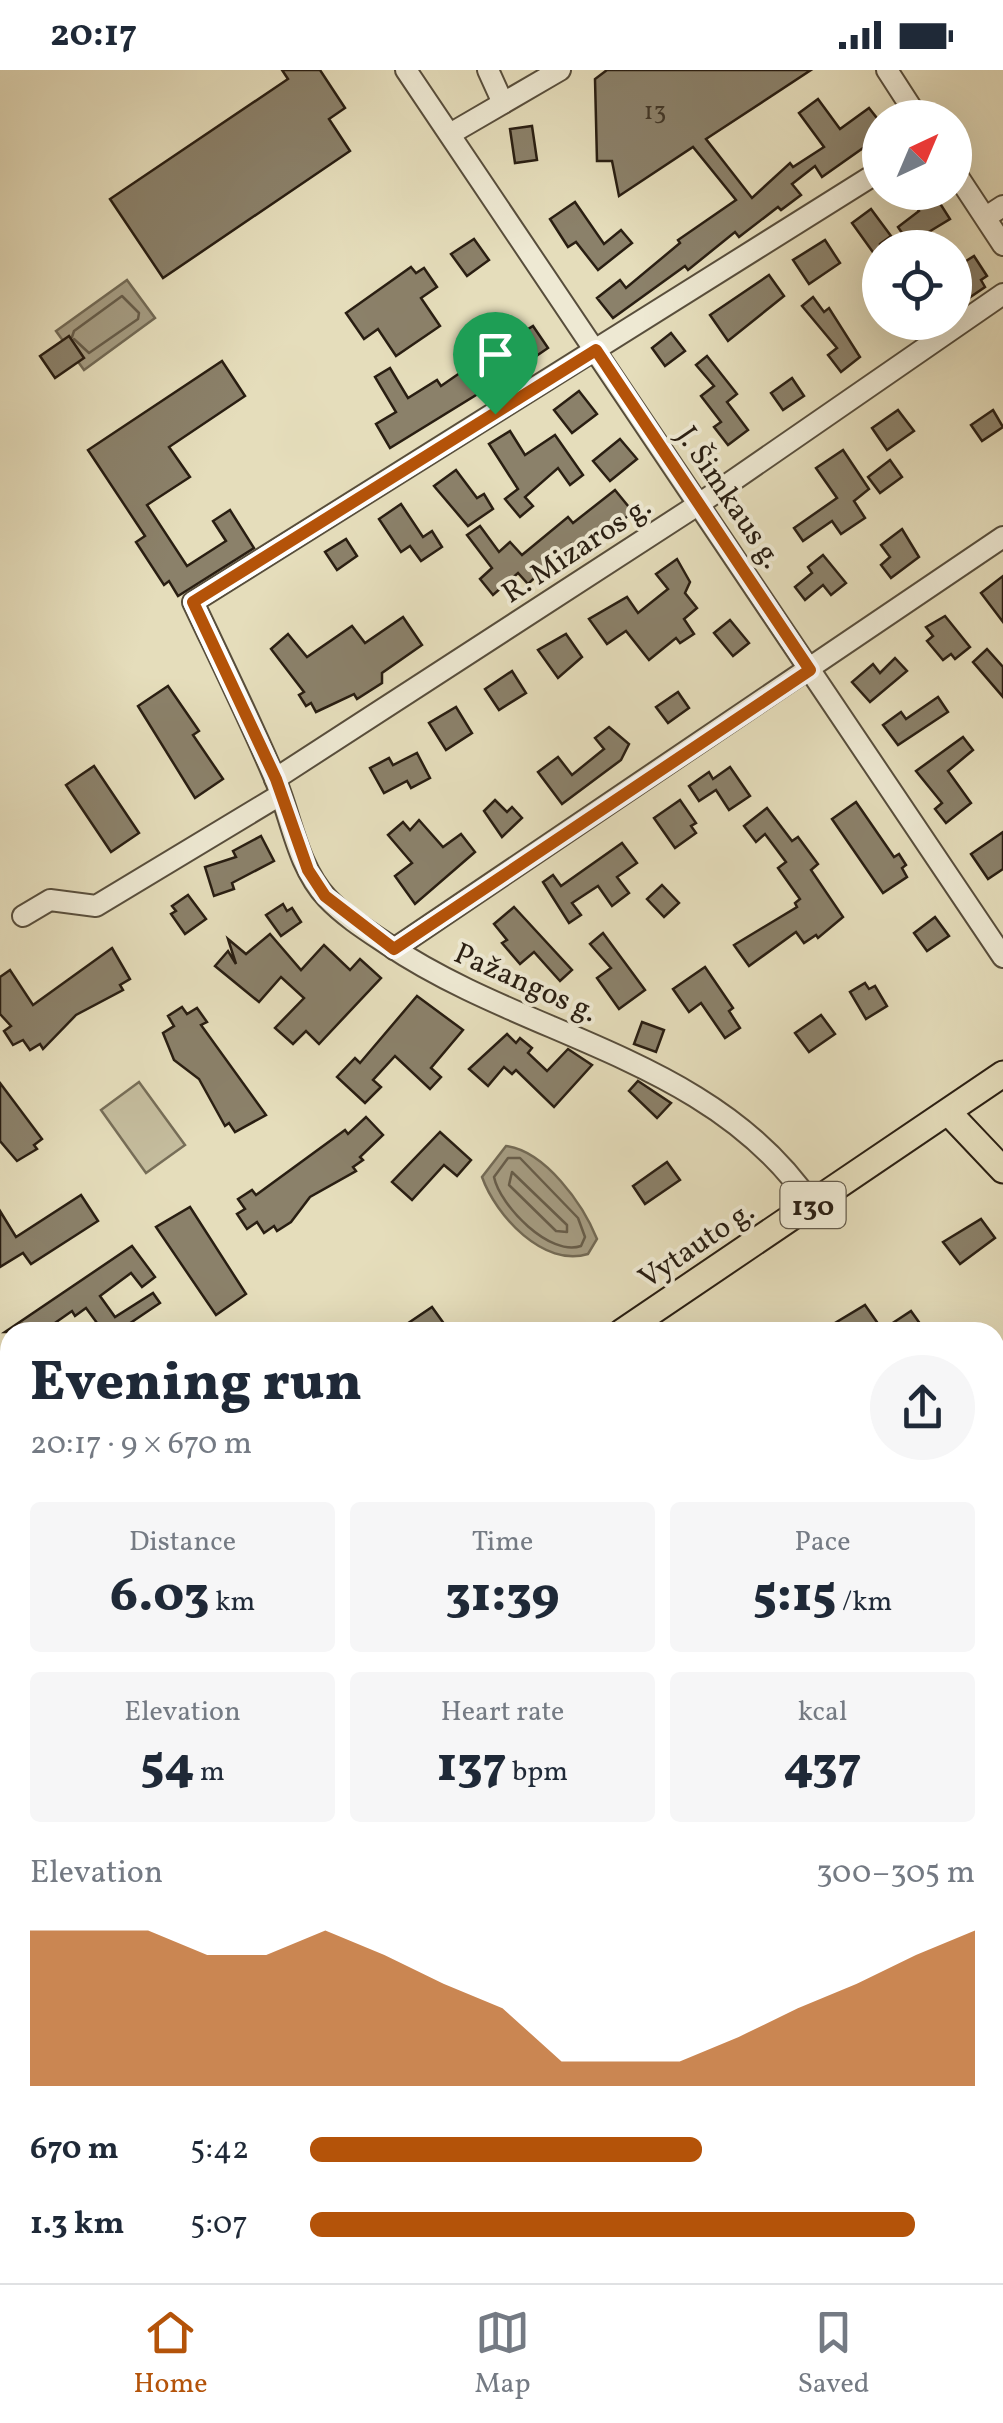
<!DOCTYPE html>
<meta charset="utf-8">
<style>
:root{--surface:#fff;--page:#f6f6f7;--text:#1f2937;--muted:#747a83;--line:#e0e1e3;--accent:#b45309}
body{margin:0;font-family:Vollkorn,serif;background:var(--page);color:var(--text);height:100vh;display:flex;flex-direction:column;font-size:38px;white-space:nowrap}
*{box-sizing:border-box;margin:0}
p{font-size:32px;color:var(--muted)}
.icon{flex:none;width:55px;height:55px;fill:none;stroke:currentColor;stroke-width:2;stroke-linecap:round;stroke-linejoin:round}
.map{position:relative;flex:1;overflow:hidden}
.drawer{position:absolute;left:0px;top:1252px;width:1005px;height:962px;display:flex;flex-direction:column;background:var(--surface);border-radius:30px 30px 0 0;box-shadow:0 10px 40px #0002}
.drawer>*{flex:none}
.needle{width:65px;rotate:44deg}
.buttons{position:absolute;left:862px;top:30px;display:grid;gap:20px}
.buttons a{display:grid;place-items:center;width:110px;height:110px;border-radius:50%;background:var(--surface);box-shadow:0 10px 40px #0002;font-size:50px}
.pin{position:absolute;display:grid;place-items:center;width:85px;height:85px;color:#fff;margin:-102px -42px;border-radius:50% 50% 50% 0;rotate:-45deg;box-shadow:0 0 10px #0007}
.pin .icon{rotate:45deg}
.round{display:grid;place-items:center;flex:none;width:105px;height:105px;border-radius:52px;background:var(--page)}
.head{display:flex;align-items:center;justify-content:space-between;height:170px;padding:0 30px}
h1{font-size:55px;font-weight:800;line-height:75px}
.figures{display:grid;grid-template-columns:repeat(3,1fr);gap:15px;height:170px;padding:10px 30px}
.figures div{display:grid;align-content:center;border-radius:10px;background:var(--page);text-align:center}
.figures b{font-size:50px;font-weight:800}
.figures small{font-size:28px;font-weight:400}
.figures p{font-size:28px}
.chart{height:280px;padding:20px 30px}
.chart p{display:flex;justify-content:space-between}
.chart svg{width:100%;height:180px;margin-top:10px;fill:var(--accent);opacity:.7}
ul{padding:0 30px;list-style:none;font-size:32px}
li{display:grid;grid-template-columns:160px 120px 1fr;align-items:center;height:75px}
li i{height:25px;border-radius:12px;background:var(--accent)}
.status{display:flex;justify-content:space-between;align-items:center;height:70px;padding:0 50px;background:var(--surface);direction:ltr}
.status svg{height:28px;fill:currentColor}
.menu{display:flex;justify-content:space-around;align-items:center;height:140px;border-top:2px solid var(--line);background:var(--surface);font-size:28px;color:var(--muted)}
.menu a{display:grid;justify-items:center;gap:5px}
.menu .active{color:var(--accent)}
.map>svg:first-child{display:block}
.green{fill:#c5bd9e;stroke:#776e58;stroke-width:2.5}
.water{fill:#a59c82;stroke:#736a55;stroke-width:2.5}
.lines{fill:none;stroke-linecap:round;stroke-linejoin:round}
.shore{stroke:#675d4a;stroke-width:2.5}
.stream{stroke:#736a55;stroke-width:5}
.building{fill:#8b816a;stroke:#291e12;stroke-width:2.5}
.minor-casing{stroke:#584e3c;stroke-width:24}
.major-casing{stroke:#291e12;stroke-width:29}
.minor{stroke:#eee9d3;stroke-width:20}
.major{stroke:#e5ddbb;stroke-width:25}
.route-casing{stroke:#fff;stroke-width:20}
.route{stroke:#b45309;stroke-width:12}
.labels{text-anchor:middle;stroke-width:8;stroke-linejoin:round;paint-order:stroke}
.number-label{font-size:25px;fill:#423728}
.shield{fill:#eee9d3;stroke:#645b4c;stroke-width:2.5}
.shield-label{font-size:28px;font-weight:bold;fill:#291e12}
.street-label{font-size:30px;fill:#291e12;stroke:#eee9d3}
</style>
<div class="status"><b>20:17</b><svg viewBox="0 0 49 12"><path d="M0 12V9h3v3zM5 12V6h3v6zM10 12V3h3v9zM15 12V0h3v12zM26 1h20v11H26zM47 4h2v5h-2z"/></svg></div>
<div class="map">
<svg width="1003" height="2213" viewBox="0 0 1003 2213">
<rect width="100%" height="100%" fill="#e5ddbb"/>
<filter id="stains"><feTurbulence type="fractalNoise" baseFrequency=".002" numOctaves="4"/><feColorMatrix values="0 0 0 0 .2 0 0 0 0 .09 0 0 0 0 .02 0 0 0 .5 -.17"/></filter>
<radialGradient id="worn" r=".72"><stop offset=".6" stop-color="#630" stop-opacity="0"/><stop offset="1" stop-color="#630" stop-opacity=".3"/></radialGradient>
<polygon class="green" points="139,1012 185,1075 146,1103 101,1040"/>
<g class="water">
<polygon points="127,210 155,248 84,300 56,261"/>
<path d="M 506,1076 C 545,1081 583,1134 597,1169 L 588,1184 C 544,1198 496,1146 482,1107 Z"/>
</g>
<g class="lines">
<g class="shore">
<polyline points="72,267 74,261 122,226 139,243 138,249 89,283 74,269"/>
<path d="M 508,1088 L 520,1088 L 578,1148 L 585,1167 L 581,1176 C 550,1187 500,1136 494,1107 Z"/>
<polygon points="512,1102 567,1155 567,1162 556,1161 509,1115"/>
</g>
<polyline class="stream" points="995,1958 1003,1951"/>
</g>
<g class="building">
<polygon points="282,0 320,0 345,38 329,49 350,81 163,208 110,129 288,9"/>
<polygon points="607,0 811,0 706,69 752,128 790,93 793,97 824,77 799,43 818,29 840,59 869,38 880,52 880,66 822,107 815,96 792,114 801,125 781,140 778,137 739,167 735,162 688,200 685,196 613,248 597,228 620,210 626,218 680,173 678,170 736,130 693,77 619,126 612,91 597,91 595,9"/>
<polygon points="532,56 537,90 515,93 510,59"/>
<polygon points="934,124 950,149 927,163 933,171 924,178 912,178 898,157 919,141 916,136"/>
<polygon points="575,132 604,174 621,160 632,173 598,200 576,172 568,177 550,149"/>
<polygon points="871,139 891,166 880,174 880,192 852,153"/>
<polygon points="474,169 489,190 467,206 451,184"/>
<polygon points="825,170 840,193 809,214 793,190"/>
<polygon points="974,186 987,206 981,210 985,217 966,230 955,213 955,198"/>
<polygon points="411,197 416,203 424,198 437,217 421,228 440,256 396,286 378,259 364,269 346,243"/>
<polygon points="769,205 784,226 728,271 710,245"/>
<polygon points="813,227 824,242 829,238 860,287 841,302 828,285 837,278 802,236"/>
<polygon points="533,256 548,278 529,291 514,268"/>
<polygon points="671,263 685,281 665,296 652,278"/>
<polygon points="69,266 84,288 55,308 40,286"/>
<polygon points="487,277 502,309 390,378 376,354 396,342 375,307 390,298 408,328 437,310 441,316 467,298 463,292"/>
<polygon points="707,286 737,324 727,332 748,360 728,375 714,357 721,352 701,326 714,316 696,295"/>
<polygon points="222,291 245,326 169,377 190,407 147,435 187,496 226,471 213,451 230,440 254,478 178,526 169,511 164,515 136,472 145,466 88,380"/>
<polygon points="792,308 804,326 783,340 771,323"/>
<polygon points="579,321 597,344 572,363 554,340"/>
<polygon points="898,340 914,361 887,380 872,358"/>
<polygon points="993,340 1003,357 982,371 971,355"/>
<polygon points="510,361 525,385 555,365 583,405 570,415 558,398 525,427 533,436 520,447 505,429 518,419 489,374"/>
<polygon points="620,369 637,389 610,411 593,391"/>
<polygon points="843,380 869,419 854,431 865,448 841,464 832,451 803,471 794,458 837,428 816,398"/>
<polygon points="890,390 902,407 880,423 868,407"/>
<polygon points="456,400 477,428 484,424 493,439 468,456 434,416"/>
<polygon points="615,420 633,442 607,462 602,456 575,478 571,474 528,514 518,503 493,525 480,509 492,498 467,465 480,456 499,482 510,472 522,485 568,447 573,453"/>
<polygon points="401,434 423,467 432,461 442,477 421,491 410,476 401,482 379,449"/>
<polygon points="902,459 919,487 891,508 881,495 890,487 881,475"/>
<polygon points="346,469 357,486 337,500 325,482"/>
<polygon points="823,485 846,513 831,525 823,515 805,530 795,517 812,503 808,497"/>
<polygon points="677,489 690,512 685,523 697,538 684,549 694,564 680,573 676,568 649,590 626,561 607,574 589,549 627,527 638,543 668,519 656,504"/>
<polygon points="1003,506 1003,552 981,523"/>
<polygon points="945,546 970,577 955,589 951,584 943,590 927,571 933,566 926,557"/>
<polygon points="403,547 422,575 382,603 382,613 357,629 354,624 316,642 311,633 306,636 299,625 304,622 271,579 288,564 307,587 352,556 365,573"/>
<polygon points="730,550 749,573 733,586 714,563"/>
<polygon points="566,564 582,587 558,608 538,580"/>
<polygon points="987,579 1003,597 1003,627 973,592"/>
<polygon points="895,588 907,601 870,632 852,612 873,594 880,603"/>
<polygon points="512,601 526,623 499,640 485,619"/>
<polygon points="168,616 199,661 193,665 223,709 195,728 138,636"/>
<polygon points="678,622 689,638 668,653 656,637"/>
<polygon points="938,627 948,642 898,675 883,655 901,642 906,649"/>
<polygon points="456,637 472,663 446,680 429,653"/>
<polygon points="609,657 629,674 621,690 562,734 538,702 558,687 572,705 604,679 595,668"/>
<polygon points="963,667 973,680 948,701 971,733 946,753 935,739 942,733 916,701"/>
<polygon points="417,683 430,708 411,718 407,711 384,723 370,698 389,688 393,695"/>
<polygon points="94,696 139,763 111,782 66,715"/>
<polygon points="730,697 750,726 729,740 716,720 699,731 689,716 709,702 713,709"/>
<polygon points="495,730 507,742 512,737 522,748 502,767 484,741"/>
<polygon points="680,730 696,753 691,756 696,763 675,778 654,748"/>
<polygon points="856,732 894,787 899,784 906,795 902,798 907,807 883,823 832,749"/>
<polygon points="767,738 792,771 798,767 818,794 811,800 843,847 818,868 816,865 804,873 796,862 749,896 734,875 797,837 795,833 800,829 778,798 786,792 765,764 756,772 744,756"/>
<polygon points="419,750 443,777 461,764 475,782 415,834 395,806 412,793 388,765 403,752 410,760"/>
<polygon points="1003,762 1003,799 988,809 971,784"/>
<polygon points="261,766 274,791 232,813 234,819 214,826 205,797 236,787 233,781"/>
<polygon points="622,773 637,793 617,807 629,823 612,836 598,816 572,833 581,845 569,853 543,812 553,805 561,816"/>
<polygon points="662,815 679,833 664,847 647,829"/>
<polygon points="188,825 206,849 185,864 171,844 176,841 172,836"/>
<polygon points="283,834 287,841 292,838 301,852 281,866 266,845"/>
<polygon points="514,837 572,900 560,911 534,882 520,894 502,873 507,870 494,854"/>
<polygon points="935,847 949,866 927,881 914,863"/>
<polygon points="603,863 645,920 619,939 597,908 611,898 590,874"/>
<polygon points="270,864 301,900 324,875 350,900 360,889 381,908 319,974 306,961 293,974 275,958 304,928 281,907 259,932 215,896 228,881 236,894 228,869 246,884"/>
<polygon points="112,878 130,909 120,915 123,920 76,945 43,979 40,974 30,980 23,970 13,975 4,961 11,956 0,944 0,907 10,900 33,935"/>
<polygon points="705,897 733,938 729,941 740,958 725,968 701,933 689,942 673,919"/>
<polygon points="865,913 869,919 875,916 887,936 866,949 850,922"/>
<polygon points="417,926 463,960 431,998 441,1007 430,1019 395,986 373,1010 381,1017 365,1033 337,1007 355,988 360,993"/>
<polygon points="182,937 187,944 197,938 207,952 201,955 266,1045 235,1062 229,1053 225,1056 199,1009 174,990 163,963 174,956 168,946"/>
<polygon points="821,945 835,964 809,982 795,963"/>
<polygon points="642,952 664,960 656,982 634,974"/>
<polygon points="507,964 516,973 520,968 532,978 528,983 547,1001 568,979 592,995 554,1037 516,1000 512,1004 504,997 488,1016 469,999"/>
<polygon points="638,1011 671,1033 657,1048 629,1021"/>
<polygon points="0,1013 42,1069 34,1075 37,1079 17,1091 0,1071"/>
<polygon points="366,1047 383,1065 360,1087 363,1090 353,1097 356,1101 310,1127 291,1152 277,1161 274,1156 264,1163 257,1152 247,1159 237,1144 245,1139 238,1129 252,1120 256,1125 345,1060 348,1064"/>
<polygon points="440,1062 471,1090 457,1106 444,1095 412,1130 392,1112"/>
<polygon points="667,1092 680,1110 645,1134 633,1116"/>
<polygon points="81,1125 98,1151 31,1194 23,1183 0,1197 0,1141 16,1167"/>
<polygon points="190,1137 246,1224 216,1245 156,1157"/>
<polygon points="981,1149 995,1168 960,1194 943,1172"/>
<polygon points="132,1176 155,1207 142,1217 131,1203 100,1226 115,1247 153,1223 160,1233 123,1258 127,1262 91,1262 100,1257 86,1238 75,1246 72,1241 42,1262 5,1262"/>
<polygon points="865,1235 879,1255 869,1262 820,1262"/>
<polygon points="432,1237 450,1262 395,1262"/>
<polygon points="911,1241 926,1262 879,1262"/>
</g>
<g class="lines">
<defs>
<g id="minor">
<polyline points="406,0 1003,887"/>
<polyline points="488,0 503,33"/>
<polyline points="887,0 918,48"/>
<polyline points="450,64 560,0"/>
<polyline points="955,102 1003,175"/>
<polyline points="986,147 1003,136"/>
<polyline points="275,709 699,434 1003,224"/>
<polyline points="23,846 50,830 96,836 280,725"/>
<polyline points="394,879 1003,467"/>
<path d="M 812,1135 C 714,988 526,968 387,874 C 366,860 344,846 327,828 C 296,795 291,744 273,704 C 248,646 220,589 193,532 L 880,101"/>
<polyline points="0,1617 10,1633"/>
<polyline points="995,1626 1003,1621"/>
<polyline points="526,2205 531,2213"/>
</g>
<g id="major">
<polyline points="949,1043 1003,1100"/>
<polyline points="622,1262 1003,1004"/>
<polyline points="0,1677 10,1670"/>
</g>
</defs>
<use href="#minor" class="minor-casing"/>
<use href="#major" class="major-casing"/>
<use href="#minor" class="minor"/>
<use href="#major" class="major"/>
</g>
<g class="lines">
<defs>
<polygon id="route" points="596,280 810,600 394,879 325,826 308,800 276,709 193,532"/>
</defs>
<use href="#route" class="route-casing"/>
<use href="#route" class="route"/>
</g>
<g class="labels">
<g class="number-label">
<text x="655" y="49">13</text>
</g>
<rect class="shield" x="780.5" y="1112" width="65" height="46" rx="8"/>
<g class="shield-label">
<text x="813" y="1145">130</text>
</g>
<g class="street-label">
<text transform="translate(730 427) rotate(56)" y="10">J. Šimkaus g.</text>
<text transform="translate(576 479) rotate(-33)" y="10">R. Mizaros g.</text>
<text transform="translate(526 912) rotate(24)" y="10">Pažangos g.</text>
<text transform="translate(696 1174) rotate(-34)" y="10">Vytauto g.</text>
</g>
</g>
<rect width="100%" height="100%" filter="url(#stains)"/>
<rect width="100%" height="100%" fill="url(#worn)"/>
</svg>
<div class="buttons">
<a><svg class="needle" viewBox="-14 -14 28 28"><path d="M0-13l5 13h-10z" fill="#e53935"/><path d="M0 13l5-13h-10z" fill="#747a83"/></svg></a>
<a><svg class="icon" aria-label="locate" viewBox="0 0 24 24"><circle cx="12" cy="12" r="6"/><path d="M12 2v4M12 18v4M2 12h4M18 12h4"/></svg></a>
</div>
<div class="pin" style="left:495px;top:344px;background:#1e9e55"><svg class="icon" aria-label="arrive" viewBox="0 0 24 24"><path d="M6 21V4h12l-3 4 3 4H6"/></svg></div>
<section class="drawer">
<div class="head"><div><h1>Evening run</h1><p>20:17 · 9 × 670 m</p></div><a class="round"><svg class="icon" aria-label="share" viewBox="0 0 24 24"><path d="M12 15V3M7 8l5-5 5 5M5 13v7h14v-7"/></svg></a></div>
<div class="figures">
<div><p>Distance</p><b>6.03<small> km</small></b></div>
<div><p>Time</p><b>31:39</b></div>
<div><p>Pace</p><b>5:15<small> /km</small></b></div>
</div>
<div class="figures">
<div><p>Elevation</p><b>54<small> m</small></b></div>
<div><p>Heart rate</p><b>137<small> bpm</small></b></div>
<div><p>kcal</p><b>437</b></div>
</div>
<div class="chart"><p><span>Elevation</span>300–305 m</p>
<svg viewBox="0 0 160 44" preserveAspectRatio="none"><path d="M0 44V6L10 6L20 6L30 12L40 12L50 6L60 12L70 19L80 25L90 38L100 38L110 38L120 32L130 25L140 19L150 12L160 6V44z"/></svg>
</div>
<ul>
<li><b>670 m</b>5:42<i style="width:59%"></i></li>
<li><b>1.3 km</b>5:07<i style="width:91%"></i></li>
</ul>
</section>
</div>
<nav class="menu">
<a class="active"><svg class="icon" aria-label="home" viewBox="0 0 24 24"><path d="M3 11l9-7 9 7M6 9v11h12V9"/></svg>Home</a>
<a><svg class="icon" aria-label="map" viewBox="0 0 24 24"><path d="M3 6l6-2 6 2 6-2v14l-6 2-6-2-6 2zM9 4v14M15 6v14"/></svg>Map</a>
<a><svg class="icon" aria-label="saved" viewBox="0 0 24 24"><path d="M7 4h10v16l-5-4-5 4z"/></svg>Saved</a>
</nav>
